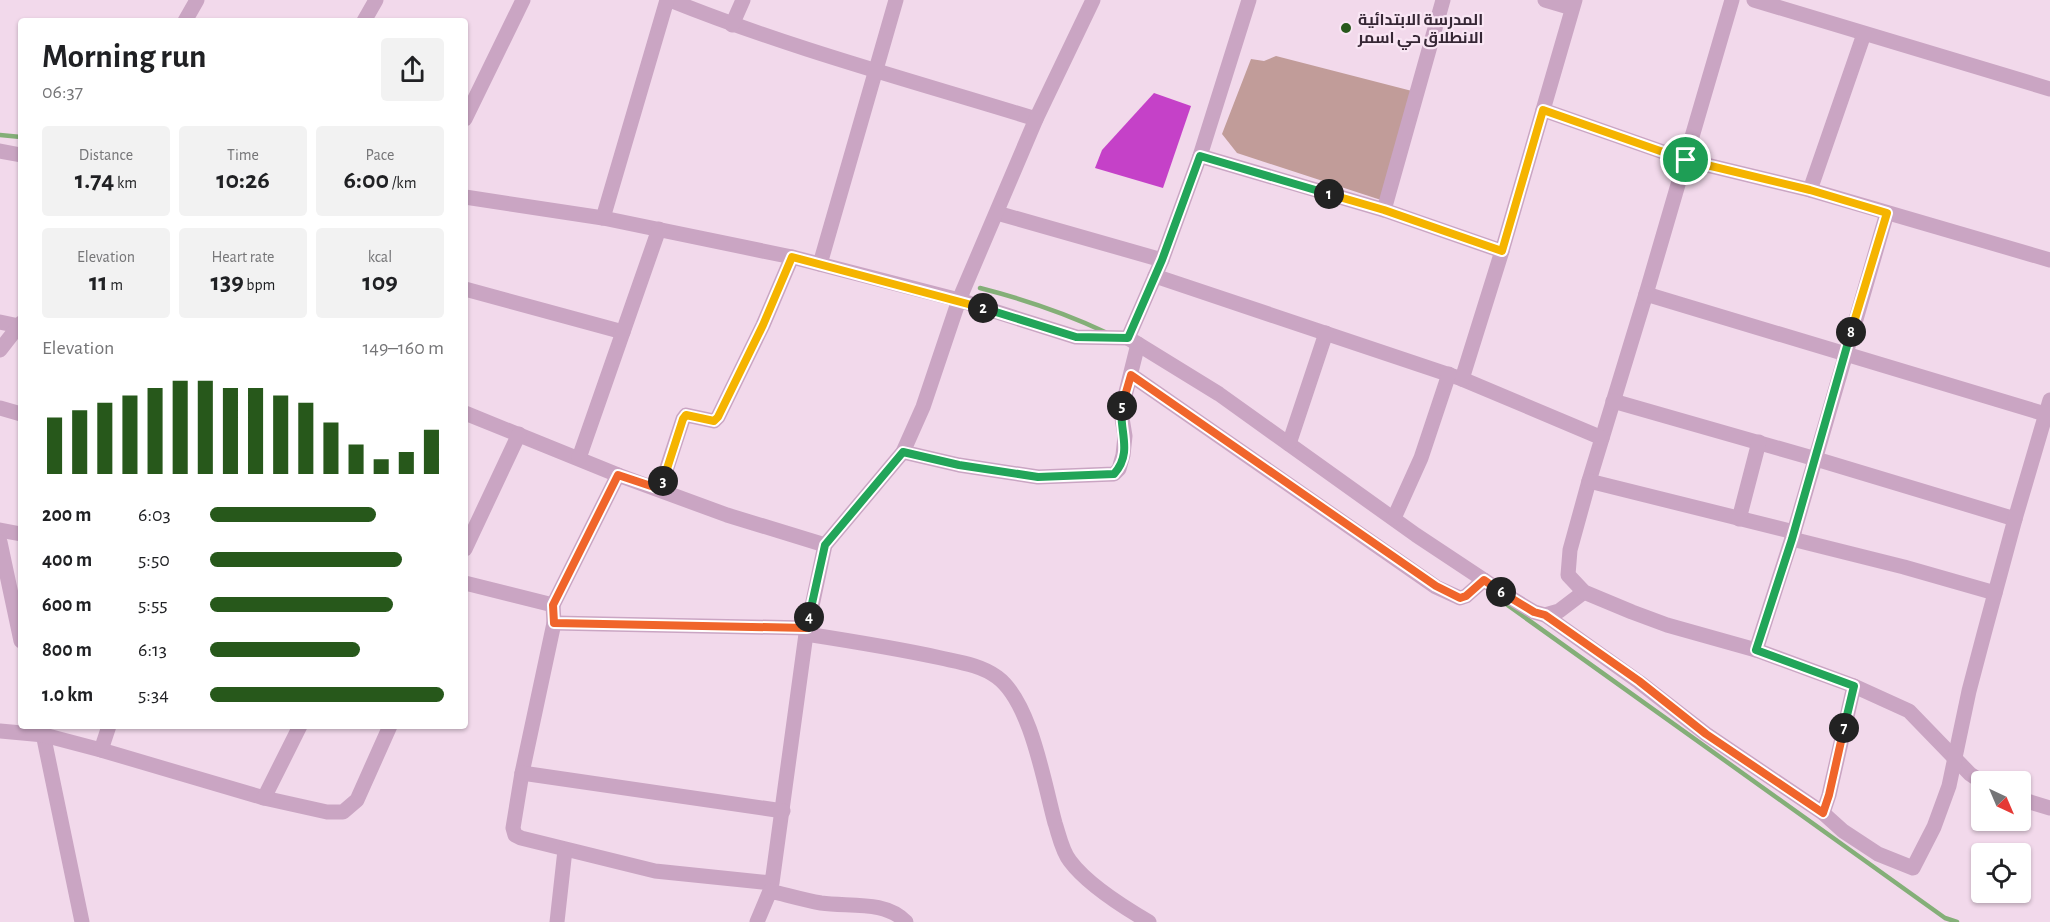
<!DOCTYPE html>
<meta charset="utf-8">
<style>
:root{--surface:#fff;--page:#f2f2f2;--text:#202124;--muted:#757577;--accent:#27581b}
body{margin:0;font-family:"Alegreya Sans",Cairo,sans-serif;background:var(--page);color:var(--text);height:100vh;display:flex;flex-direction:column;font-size:22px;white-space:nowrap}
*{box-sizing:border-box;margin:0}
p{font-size:20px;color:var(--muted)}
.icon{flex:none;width:33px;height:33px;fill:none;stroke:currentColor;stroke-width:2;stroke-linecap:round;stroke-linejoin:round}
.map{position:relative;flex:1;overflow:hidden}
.side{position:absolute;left:18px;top:18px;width:450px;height:711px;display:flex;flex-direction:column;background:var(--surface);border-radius:6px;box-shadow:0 2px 4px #0004}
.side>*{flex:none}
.needle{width:39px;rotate:136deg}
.tools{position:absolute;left:1971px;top:771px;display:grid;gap:12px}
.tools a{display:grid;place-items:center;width:60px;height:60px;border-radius:6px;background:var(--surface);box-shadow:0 2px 4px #0004;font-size:30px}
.pin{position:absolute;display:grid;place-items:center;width:51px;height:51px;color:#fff;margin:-26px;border:3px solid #fff;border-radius:50%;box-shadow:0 2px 6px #0007}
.km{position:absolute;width:30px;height:30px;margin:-15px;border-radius:50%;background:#222;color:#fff;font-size:16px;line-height:30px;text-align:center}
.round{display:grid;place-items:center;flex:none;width:63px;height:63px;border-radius:6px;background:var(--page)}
.overview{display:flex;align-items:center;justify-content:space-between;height:102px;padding:0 24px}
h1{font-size:33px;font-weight:700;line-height:45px}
.stats{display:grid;grid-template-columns:repeat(3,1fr);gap:9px;height:102px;padding:6px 24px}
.stats div{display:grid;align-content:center;border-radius:6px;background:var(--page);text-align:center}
.stats b{font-size:26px;font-weight:700}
.stats small{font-size:16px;font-weight:400}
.stats p{font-size:16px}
.chart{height:168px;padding:12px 24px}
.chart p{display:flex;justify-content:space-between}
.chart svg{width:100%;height:108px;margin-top:6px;stroke:var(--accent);stroke-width:6}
ul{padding:0 24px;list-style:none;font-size:20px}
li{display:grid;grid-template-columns:96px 72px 1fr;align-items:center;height:45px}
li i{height:15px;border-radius:8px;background:var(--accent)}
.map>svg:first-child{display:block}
.grass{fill:#c19c99}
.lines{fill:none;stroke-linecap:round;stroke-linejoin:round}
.stream{stroke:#84af78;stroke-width:4.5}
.building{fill:#c541c8}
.minor{stroke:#caa5c3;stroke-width:15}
.tertiary{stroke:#caa5c3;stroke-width:15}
.split-1-casing{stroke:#fff;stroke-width:12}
.split-2-casing{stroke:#fff;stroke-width:12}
.split-3-casing{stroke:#fff;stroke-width:12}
.split-4-casing{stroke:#fff;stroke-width:12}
.split-5-casing{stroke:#fff;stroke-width:12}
.split-6-casing{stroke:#fff;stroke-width:12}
.split-7-casing{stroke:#fff;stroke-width:12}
.split-8-casing{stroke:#fff;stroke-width:12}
.split-9-casing{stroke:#fff;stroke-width:12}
.split-1{stroke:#f5b400;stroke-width:8}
.split-2{stroke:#22a559;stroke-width:8}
.split-3{stroke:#f5b400;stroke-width:8}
.split-4{stroke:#f0652b;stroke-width:8}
.split-5{stroke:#22a559;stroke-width:8}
.split-6{stroke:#f0652b;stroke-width:8}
.split-7{stroke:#f0652b;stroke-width:8}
.split-8{stroke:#22a559;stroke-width:8}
.split-9{stroke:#f5b400;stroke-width:8}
.poi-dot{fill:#27581b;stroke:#f9e6f4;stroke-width:2}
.labels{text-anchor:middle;stroke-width:4.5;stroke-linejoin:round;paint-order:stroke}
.poi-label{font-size:16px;font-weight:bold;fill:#362735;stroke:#f9e6f4;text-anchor:start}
</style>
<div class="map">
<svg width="2050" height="922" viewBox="0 0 2050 922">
<rect width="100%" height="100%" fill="#f2d9eb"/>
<polygon class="grass" points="1276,56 1412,91 1381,200 1237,153 1222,134 1251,59 1264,61"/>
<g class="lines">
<g class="stream">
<polyline points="0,135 21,137"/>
<path d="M 980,288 C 1023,299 1065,313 1105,332"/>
<polyline points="1506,604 1945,918 1957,922"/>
</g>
</g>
<polygon class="building" points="1154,93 1191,106 1163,188 1095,168 1102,150"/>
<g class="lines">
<g class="minor">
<path d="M 670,0 C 789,48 913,81 1036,119"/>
<polyline points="1249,0 1200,156 1162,260 1128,338 1219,394 1416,535 1511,598 1534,612 1545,615 1559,611 1584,592"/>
<polyline points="1545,0 1572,8"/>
<polyline points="1732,0 1646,294 1589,481 1570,550 1568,575 1584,592 1632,612 1667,625 1756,650 1854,686 1909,711 1970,774 1982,782"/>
<polyline points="1754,0 2050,89"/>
<polyline points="364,21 376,0"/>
<polyline points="732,25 743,0"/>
<polyline points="1543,110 1686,160 1810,190 2050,260"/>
<polyline points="465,119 523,0"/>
<polyline points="0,151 21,155"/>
<polyline points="1200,156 1384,210 1502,251"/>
<polyline points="1810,190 1864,34"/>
<polyline points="465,197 603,218 792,257 959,300 1076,337 1128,338"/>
<polyline points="1384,210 1443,0"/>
<polyline points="997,213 1162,260"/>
<polyline points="603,218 667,0"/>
<polyline points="820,264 896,0"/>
<polyline points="1155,276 1462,379 1602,438"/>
<polyline points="465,289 623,332"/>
<polyline points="1646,294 2045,414"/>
<polyline points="0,322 19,326"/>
<polyline points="1131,375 1436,587 1460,598 1466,596 1484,580"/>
<polyline points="1462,379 1502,251 1575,0"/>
<polyline points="1613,401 1816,459 2015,519"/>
<polyline points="0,408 21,414"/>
<polyline points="465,413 618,475 727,515 825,545"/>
<polyline points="1289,444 1326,333"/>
<polyline points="903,452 959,465 1038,477 1114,474 1119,469 1123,455 1125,436 1121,412 1138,344"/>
<polyline points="579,458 659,229"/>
<polyline points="618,475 553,605 554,623 522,773 513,828 515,835 521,838 655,871 772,883 806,634 825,545 903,452 923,407 959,300 1036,119 1093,0"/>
<polyline points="1589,481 1794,532"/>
<polyline points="660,489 683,419 686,415 714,421 718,417 763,325 792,257"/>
<polyline points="1394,518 1421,458 1449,374"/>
<polyline points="1739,519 1759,442"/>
<polyline points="0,530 21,534"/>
<polyline points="1792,539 1904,567 1995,593"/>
<polyline points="0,542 21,641"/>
<polyline points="465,549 519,434"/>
<polyline points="465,583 553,605"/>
<polyline points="1545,615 1639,682 1706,734 1823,813 1829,795 1854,686"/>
<polyline points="554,623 807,628"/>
<path d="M 806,634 C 851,641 896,648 941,658 C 959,662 981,665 997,677 C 1031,702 1044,783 1055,823 C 1059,835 1062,851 1070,861 C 1087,884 1125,908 1149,922"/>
<polyline points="1756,650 1794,532 1887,213"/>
<polyline points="42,729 82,922"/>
<polyline points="0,731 44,735 101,750 264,798 327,812 343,812 357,800 390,726"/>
<polyline points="101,750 109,726"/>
<polyline points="522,773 783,811"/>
<polyline points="264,798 300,726"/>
<polyline points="2020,799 2050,808"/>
<polyline points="1823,813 1843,831 1878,854 1913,868 1934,827 1949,786 1969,691 1984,634 2015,519 2050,400"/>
<polyline points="557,922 565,850"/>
<path d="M 757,922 L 770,891 C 787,895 804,900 821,903 C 849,907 885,900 906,922"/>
</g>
<g class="tertiary">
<polyline points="185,21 197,0"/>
<polyline points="0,350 21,323"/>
</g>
</g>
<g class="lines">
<defs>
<polyline id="split-1" points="1329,194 1384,210 1502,251 1543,110 1686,160"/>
<polyline id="split-2" points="983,308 1076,337 1128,338 1162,260 1200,156 1329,194"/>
<polyline id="split-3" points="663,481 683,419 686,415 714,421 718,417 763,325 792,257 983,308"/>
<polyline id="split-4" points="663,481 660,489 618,475 553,605 554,623 807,628 809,617"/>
<path id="split-5" d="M 809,617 L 825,545 L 903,452 L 959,465 L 1038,477 L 1114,474 C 1134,452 1118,429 1122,406"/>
<polyline id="split-6" points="1122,406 1131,375 1436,586 1460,598 1466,596 1484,580 1501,592"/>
<polyline id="split-7" points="1501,592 1534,612 1545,615 1639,681 1706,734 1823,813 1829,795 1844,728"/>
<polyline id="split-8" points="1844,728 1854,686 1756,650 1792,539 1851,332"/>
<polyline id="split-9" points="1686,160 1810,190 1887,213 1851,332"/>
</defs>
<use href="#split-1" class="split-1-casing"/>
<use href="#split-2" class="split-2-casing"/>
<use href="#split-3" class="split-3-casing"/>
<use href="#split-4" class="split-4-casing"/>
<use href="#split-5" class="split-5-casing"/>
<use href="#split-6" class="split-6-casing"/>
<use href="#split-7" class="split-7-casing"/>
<use href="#split-8" class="split-8-casing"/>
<use href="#split-9" class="split-9-casing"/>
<use href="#split-1" class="split-1"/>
<use href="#split-2" class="split-2"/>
<use href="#split-3" class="split-3"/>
<use href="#split-4" class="split-4"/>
<use href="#split-5" class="split-5"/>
<use href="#split-6" class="split-6"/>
<use href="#split-7" class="split-7"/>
<use href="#split-8" class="split-8"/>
<use href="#split-9" class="split-9"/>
</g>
<circle class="poi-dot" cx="1346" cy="28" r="6"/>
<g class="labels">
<g class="poi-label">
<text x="1358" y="25">المدرسة الابتدائية<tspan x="1358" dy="18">الانطلاق حي اسمر</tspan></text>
</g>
</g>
</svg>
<div class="tools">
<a><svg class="needle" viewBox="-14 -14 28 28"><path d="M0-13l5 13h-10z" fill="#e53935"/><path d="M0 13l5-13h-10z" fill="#757577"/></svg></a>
<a><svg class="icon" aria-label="locate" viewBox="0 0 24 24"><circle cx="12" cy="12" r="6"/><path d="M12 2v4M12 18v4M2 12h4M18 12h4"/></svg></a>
</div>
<div class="pin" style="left:1686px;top:160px;background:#1e9e55"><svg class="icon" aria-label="arrive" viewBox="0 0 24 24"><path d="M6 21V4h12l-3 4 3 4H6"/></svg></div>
<b class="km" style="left:1329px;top:194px">1</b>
<b class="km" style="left:983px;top:308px">2</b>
<b class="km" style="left:663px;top:481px">3</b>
<b class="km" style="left:809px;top:617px">4</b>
<b class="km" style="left:1122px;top:406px">5</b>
<b class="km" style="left:1501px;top:592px">6</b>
<b class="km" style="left:1844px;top:728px">7</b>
<b class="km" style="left:1851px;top:332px">8</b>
<section class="side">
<div class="overview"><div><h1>Morning run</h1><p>06:37</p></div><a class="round"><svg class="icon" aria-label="share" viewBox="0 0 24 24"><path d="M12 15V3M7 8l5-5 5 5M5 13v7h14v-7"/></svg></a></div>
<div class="stats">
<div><p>Distance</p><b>1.74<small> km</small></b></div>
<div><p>Time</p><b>10:26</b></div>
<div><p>Pace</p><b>6:00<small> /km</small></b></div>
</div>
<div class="stats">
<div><p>Elevation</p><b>11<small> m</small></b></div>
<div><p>Heart rate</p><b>139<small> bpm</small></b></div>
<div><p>kcal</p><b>109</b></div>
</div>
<div class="chart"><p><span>Elevation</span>149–160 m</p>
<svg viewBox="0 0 160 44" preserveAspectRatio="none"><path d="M5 44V21M15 44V18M25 44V15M35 44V12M45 44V9M55 44V6M65 44V6M75 44V9M85 44V9M95 44V12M105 44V15M115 44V23M125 44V32M135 44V38M145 44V35M155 44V26"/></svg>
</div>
<ul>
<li><b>200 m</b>6:03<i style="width:71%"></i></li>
<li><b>400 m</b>5:50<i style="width:82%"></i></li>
<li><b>600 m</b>5:55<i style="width:78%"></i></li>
<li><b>800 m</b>6:13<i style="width:64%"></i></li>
<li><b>1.0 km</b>5:34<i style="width:100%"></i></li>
</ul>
</section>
</div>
